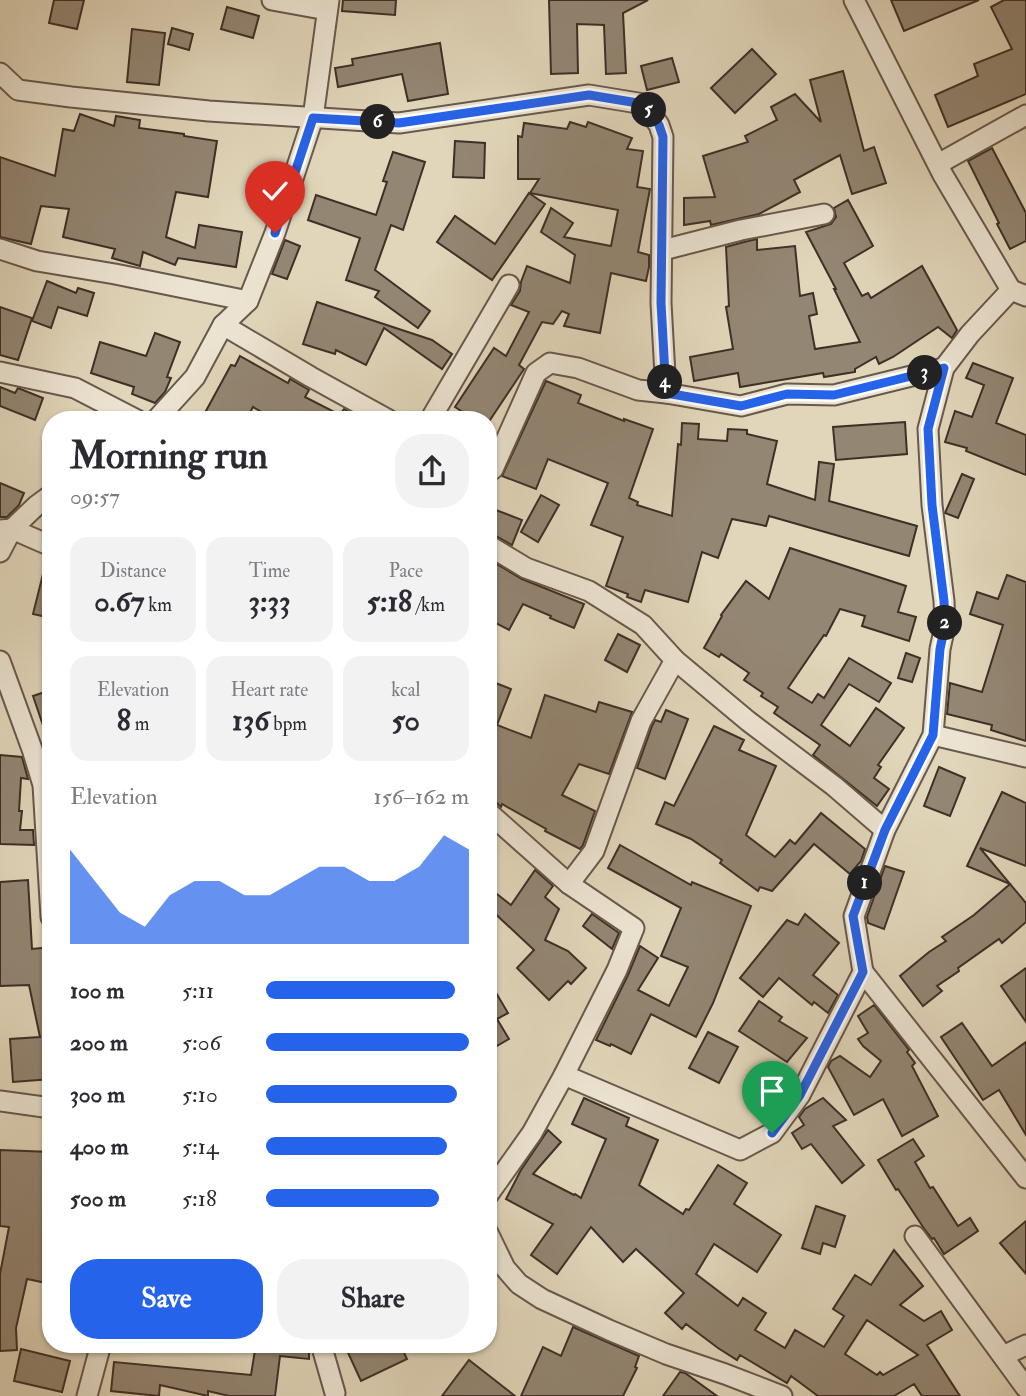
<!DOCTYPE html>
<meta charset="utf-8">
<style>
:root{--surface:#fff;--page:#f2f2f3;--text:#2b2b33;--muted:#7c7c81;--accent:#2563eb}
body{margin:0;font-family:"IM FELL Double Pica",serif;background:var(--page);color:var(--text);height:100vh;display:flex;flex-direction:column;font-size:26px;white-space:nowrap}
*{box-sizing:border-box;margin:0}
p{font-size:23px;color:var(--muted)}
.icon{flex:none;width:38px;height:38px;fill:none;stroke:currentColor;stroke-width:2;stroke-linecap:round;stroke-linejoin:round}
.map{position:relative;flex:1;overflow:hidden}
.drawer{position:absolute;left:42px;top:411px;width:455px;height:942px;display:flex;flex-direction:column;background:var(--surface);border-radius:28px;box-shadow:0 2px 5px #0004}
.drawer>*{flex:none}
.pin{position:absolute;display:grid;place-items:center;width:60px;height:60px;color:#fff;margin:-72px -30px;border-radius:50% 50% 50% 0;rotate:-45deg;box-shadow:0 0 7px #0007}
.pin .icon{rotate:45deg}
.km{position:absolute;width:35px;height:35px;margin:-18px;border-radius:50%;background:#222;color:#fff;font-size:19px;line-height:35px;text-align:center}
.round{display:grid;place-items:center;flex:none;width:74px;height:74px;border-radius:28px;background:var(--page)}
.headline{display:flex;align-items:center;justify-content:space-between;height:119px;padding:0 28px}
h1{font-size:38px;font-weight:700;line-height:52px}
.stats{display:grid;grid-template-columns:repeat(3,1fr);gap:10px;height:119px;padding:7px 28px}
.stats div{display:grid;align-content:center;border-radius:18px;background:var(--page);text-align:center}
.stats b{font-size:30px;font-weight:700}
.stats small{font-size:19px;font-weight:400}
.stats p{font-size:19px}
.chart{height:196px;padding:14px 28px}
.chart p{display:flex;justify-content:space-between}
.chart svg{width:100%;height:126px;margin-top:7px;fill:var(--accent);opacity:.7}
.button{display:flex;gap:14px;margin-top:auto;padding:14px 28px}
.button a{flex:1;height:80px;border-radius:28px;background:var(--accent);color:#fff;font-size:28px;font-weight:700;line-height:80px;text-align:center}
.button a+a{background:var(--page);color:var(--text)}
ul{padding:0 28px;list-style:none;font-size:23px}
li{display:grid;grid-template-columns:112px 84px 1fr;align-items:center;height:52px}
li i{height:18px;border-radius:9px;background:var(--accent)}
.map>svg:first-child{display:block}
.building{fill:#938673;stroke:#3e2f27;stroke-width:2;fill-rule:evenodd}
.lines{fill:none;stroke-linecap:round;stroke-linejoin:round}
.minor-casing{stroke:#67594c;stroke-width:23}
.minor{stroke:#ece4d2;stroke-width:19}
.route-casing{stroke:#fff;stroke-width:14}
.route{stroke:#2563eb;stroke-width:9}
</style>
<div class="map">
<svg width="1026" height="1396" viewBox="0 0 1026 1396">
<rect width="100%" height="100%" fill="#e1d6ba"/>
<filter id="stains"><feTurbulence type="fractalNoise" baseFrequency=".00286" numOctaves="4"/><feColorMatrix values="0 0 0 0 .2 0 0 0 0 .09 0 0 0 0 .02 0 0 0 .5 -.17"/></filter>
<radialGradient id="worn" r=".72"><stop offset=".6" stop-color="#630" stop-opacity="0"/><stop offset="1" stop-color="#630" stop-opacity=".3"/></radialGradient>
<g class="building">
<polygon points="54,0 84,0 77,29 49,23"/>
<polygon points="343,0 396,0 395,15 342,11"/>
<polygon points="549,0 648,0 623,13 626,73 606,74 604,25 577,24 578,73 551,74"/>
<polygon points="891,0 979,0 904,31"/>
<polygon points="1004,0 1026,0 1026,94 948,127 935,95 978,76 974,64 1012,49 991,7"/>
<polygon points="227,7 259,16 253,38 221,29"/>
<polygon points="172,28 193,34 189,50 168,44"/>
<polygon points="132,29 165,33 159,85 127,82"/>
<polygon points="440,43 448,94 408,101 402,74 338,87 335,68 353,65 352,59"/>
<polygon points="752,49 776,74 735,113 711,88"/>
<polygon points="672,58 679,82 647,90 641,66"/>
<polygon points="843,71 864,151 874,147 886,183 852,194 840,155 794,180 800,192 759,214 711,225 710,221 684,225 684,198 715,197 703,156 748,142 745,136 777,120 771,107 795,94 821,122 810,80"/>
<polygon points="80,114 114,126 116,116 140,120 139,128 184,134 184,136 217,141 208,197 176,192 166,237 195,248 199,225 242,232 236,267 178,258 175,265 143,252 140,266 112,258 115,249 63,237 69,209 41,206 31,244 0,237 0,157 55,176 63,129 74,131"/>
<polygon points="570,122 586,127 588,122 632,138 627,149 643,151 637,187 650,189 638,252 649,255 649,267 646,281 611,273 600,333 564,326 569,314 562,311 553,324 542,322 519,365 524,369 490,420 475,420 455,407 494,348 506,356 529,312 511,305 520,291 521,282 527,266 570,283 575,255 541,232 551,208 573,223 564,237 611,246 618,210 530,193 539,179 518,179 518,136 522,137 524,123 567,129"/>
<polygon points="455,141 485,143 484,178 453,177"/>
<polygon points="992,148 1026,213 1026,241 1010,249 997,224 999,223 968,161"/>
<polygon points="393,152 425,162 403,230 391,225 375,270 430,311 418,328 375,297 379,291 346,280 360,238 308,220 316,195 376,215 387,182 383,181"/>
<polygon points="529,193 545,204 492,280 437,242 455,216 495,244"/>
<polygon points="848,200 873,246 844,263 862,296 868,293 871,298 922,266 957,330 952,338 938,327 893,357 879,364 876,357 855,369 855,372 824,377 823,373 740,387 738,373 694,381 690,357 733,349 726,307 729,306 726,247 744,242 757,239 757,250 795,246 800,296 813,293 817,314 809,316 815,349 860,342 834,289 836,289 806,232 831,224 836,217 834,208"/>
<polygon points="285,240 300,246 287,279 272,274"/>
<polygon points="47,281 76,293 78,288 94,293 87,316 58,307 51,328 32,321"/>
<polygon points="317,302 432,340 452,354 442,369 384,328 366,365 336,350 335,354 303,344"/>
<polygon points="0,307 32,318 18,360 0,355"/>
<polygon points="155,333 180,342 167,377 171,378 165,392 155,403 132,394 134,387 91,373 100,342 146,356"/>
<polygon points="240,356 288,383 290,379 309,390 305,397 340,415 344,409 359,418 357,420 275,420 253,407 246,420 201,420 231,365 235,366"/>
<polygon points="973,363 1013,378 996,423 1026,435 1026,475 966,451 967,448 945,442 955,411 972,417 984,385 966,378"/>
<polygon points="546,381 581,395 578,403 624,421 624,419 653,429 629,498 638,502 637,505 672,516 678,444 681,445 682,423 699,424 698,439 727,441 728,429 747,430 747,434 777,441 767,484 815,500 819,462 834,464 829,501 917,526 909,556 769,516 766,526 732,519 718,558 702,552 688,602 645,590 641,602 627,597 628,594 606,586 623,537 591,525 608,483 548,459 536,489 502,476"/>
<polygon points="0,387 15,393 18,388 43,398 35,420 0,406"/>
<polygon points="905,422 907,454 836,460 833,427"/>
<polygon points="962,474 974,479 958,518 945,513"/>
<polygon points="0,483 24,493 19,505 7,517 0,517"/>
<polygon points="541,495 559,505 538,542 521,532"/>
<polygon points="488,507 522,520 512,545 494,535 488,533"/>
<polygon points="790,548 906,586 898,612 916,617 909,641 862,626 865,616 840,609 826,636 824,635 788,688 812,703 818,694 824,698 849,658 891,683 879,702 849,684 821,725 850,746 876,708 904,728 878,765 881,767 874,778 889,789 877,806 813,755 820,745 774,713 778,707 761,696 763,693 744,680 749,673 721,654 719,657 704,648 722,616 721,615 746,581 769,599"/>
<polygon points="488,559 522,579 584,604 574,628 550,618 551,616 523,604 509,630 488,619"/>
<polygon points="45,566 51,566 51,618 33,614"/>
<polygon points="1007,575 1026,582 1026,741 991,730 992,725 947,714 950,683 982,692 1003,625 970,614 977,592 998,599"/>
<polygon points="618,634 640,645 627,672 605,660"/>
<polygon points="906,653 920,658 912,682 898,678"/>
<polygon points="488,680 511,689 497,725 531,738 545,695 596,712 599,702 632,712 609,774 579,764 562,795 595,811 583,845 580,849 545,831 546,829 502,804 501,807 496,802 488,800"/>
<polygon points="51,690 51,739 48,740 33,696"/>
<polygon points="666,710 688,719 665,779 637,768 652,726 655,720 661,722"/>
<polygon points="714,726 744,740 739,750 776,766 746,835 775,857 790,840 795,844 821,813 865,849 861,861 850,874 814,844 772,891 760,887 758,891 720,863 722,860 691,839 656,824 665,802 674,806"/>
<polygon points="0,755 22,757 28,779 21,778 19,811 22,811 20,830 33,830 34,845 0,844"/>
<polygon points="939,767 965,778 950,816 924,806"/>
<polygon points="1002,792 1026,803 1026,866 980,848 1026,903 1026,922 1002,943 999,939 958,968 959,971 937,986 942,991 923,1006 900,976 929,952 946,941 942,937 974,915 1010,884 967,866"/>
<polygon points="620,845 691,885 692,882 751,906 713,1003 696,1037 651,1014 631,1054 611,1044 610,1046 596,1040 628,975 640,946 658,958 638,990 669,1006 688,967 661,956 681,908 608,868"/>
<polygon points="885,866 904,872 884,929 868,923 867,917"/>
<polygon points="535,870 553,886 545,897 559,909 545,940 568,951 586,968 571,984 568,981 549,1000 517,968 534,950 488,907 488,887 511,905"/>
<polygon points="28,880 32,949 51,947 51,1079 13,1082 10,1039 40,1037 29,985 0,986 0,882"/>
<polygon points="592,914 619,933 612,949 583,926"/>
<polygon points="805,914 839,943 813,975 838,995 828,1013 814,1002 812,1005 779,978 763,997 740,978 787,920 798,925"/>
<polygon points="1026,968 1026,1022 1001,986"/>
<polygon points="488,979 508,1013 497,1019 509,1039 488,1051"/>
<polygon points="759,1001 782,1017 779,1021 807,1038 787,1062 739,1031"/>
<polygon points="874,1005 909,1050 907,1052 915,1063 912,1066 938,1116 902,1136 883,1099 854,1115 828,1067 831,1061 840,1056 870,1077 881,1061 863,1046 858,1039 868,1033 858,1016"/>
<polygon points="962,1023 992,1066 1026,1042 1026,1135 999,1090 983,1100 941,1037"/>
<polygon points="708,1032 738,1047 719,1083 689,1068"/>
<path d="M 584,1098 L 629,1118 L 626,1126 L 658,1140 L 639,1185 L 683,1214 L 686,1209 L 689,1210 L 718,1165 L 747,1183 L 734,1204 L 781,1235 L 757,1272 L 714,1244 L 696,1274 L 738,1306 L 743,1298 L 766,1313 L 755,1330 L 785,1348 L 795,1330 L 824,1347 L 844,1316 L 833,1309 L 855,1275 L 871,1285 L 894,1250 L 923,1286 L 900,1305 L 924,1321 L 941,1311 L 952,1330 L 927,1345 L 960,1396 L 922,1396 L 914,1384 L 894,1396 L 818,1396 L 791,1376 L 787,1383 L 740,1355 L 737,1360 L 718,1348 L 686,1324 L 682,1329 L 665,1313 L 684,1293 L 636,1249 L 623,1262 L 591,1227 L 557,1274 L 531,1255 L 553,1224 L 506,1199 L 521,1170 L 548,1130 L 561,1142 L 533,1174 L 574,1195 L 575,1194 L 581,1198 L 606,1139 L 572,1124 ZM 867,1320 L 918,1355 L 883,1375 L 880,1372 L 877,1375 L 845,1354 Z"/>
<polygon points="823,1098 846,1120 833,1126 864,1165 842,1183 811,1144 802,1149 792,1133 804,1125 799,1117 805,1109"/>
<polygon points="913,1139 924,1156 915,1162 930,1188 933,1187 958,1226 970,1218 978,1231 944,1254 934,1238 932,1239 923,1227 898,1189 896,1190 878,1160"/>
<polygon points="0,1150 51,1152 51,1192 48,1192 47,1252 51,1252 51,1284 27,1279 16,1328 17,1350 0,1351 0,1274 9,1227 0,1226"/>
<polygon points="816,1206 845,1216 835,1247 823,1243 820,1254 802,1248"/>
<polygon points="1026,1221 1026,1274 1000,1243"/>
<polygon points="573,1327 639,1356 635,1367 637,1368 623,1396 521,1396 543,1347 561,1356"/>
<polygon points="256,1344 309,1344 309,1359 280,1356 275,1396 229,1396 208,1391 208,1396 160,1385 159,1396 111,1391 114,1362 251,1375"/>
<polygon points="344,1344 400,1344 407,1359 361,1381"/>
<polygon points="21,1349 70,1361 62,1392 14,1381"/>
<polygon points="469,1360 515,1396 442,1396"/>
<polygon points="680,1372 685,1373 717,1396 663,1396"/>
</g>
<g class="lines">
<defs>
<g id="minor">
<polyline points="272,0 327,10"/>
<polyline points="854,0 943,175 1011,290"/>
<polyline points="0,73 18,90 71,97 209,111 399,123 589,95 644,104 659,125 663,137 661,303 666,393"/>
<polyline points="938,164 1026,115"/>
<polyline points="0,249 37,261 115,274 248,301"/>
<polyline points="663,250 741,230 824,214"/>
<polyline points="223,325 311,377 389,420"/>
<polyline points="0,372 75,388 137,420"/>
<polyline points="156,420 195,377 223,325 248,301 275,233 313,118 329,0"/>
<polyline points="430,420 509,285"/>
<polyline points="488,472 493,469 536,373 550,363 578,368 638,390 666,393 741,406 787,394 834,395 944,368"/>
<polyline points="1,530 12,529 51,546"/>
<polyline points="488,545 526,568 589,591 643,625 675,660 748,721 834,786 885,830"/>
<polyline points="0,552 12,529 36,506 51,495"/>
<polyline points="0,661 32,749 43,785 51,917"/>
<polyline points="933,735 1026,757"/>
<polyline points="488,812 569,884 634,928 617,970 564,1075 532,1133 488,1195"/>
<polyline points="569,884 594,851 641,721 675,660"/>
<polyline points="863,972 1026,1178"/>
<polyline points="564,1075 740,1150 772,1133 800,1095 863,972 854,916 885,830 933,735 940,649 945,626 944,601 932,505 928,429 944,368 970,334 1011,290 1026,296"/>
<polyline points="0,1101 51,1108"/>
<polyline points="488,1233 505,1268 519,1284 542,1299 609,1330 666,1354 725,1374 782,1396"/>
<polyline points="915,1236 1026,1388"/>
<polyline points="321,1344 335,1393"/>
<polyline points="1003,1356 1026,1345"/>
<polyline points="87,1396 101,1344"/>
</g>
</defs>
<use href="#minor" class="minor-casing"/>
<use href="#minor" class="minor"/>
</g>
<g class="lines">
<defs>
<polyline id="route" points="275,233 313,118 399,123 589,95 644,104 659,125 663,137 661,303 666,393 741,406 787,394 834,395 944,368 928,429 932,505 944,601 945,626 940,649 933,735 885,830 853,916 863,972 800,1095 772,1133"/>
</defs>
<use href="#route" class="route-casing"/>
<use href="#route" class="route"/>
</g>
<rect width="100%" height="100%" filter="url(#stains)"/>
<rect width="100%" height="100%" fill="url(#worn)"/>
</svg>
<div class="pin" style="left:772px;top:1133px;background:#1e9e55"><svg class="icon" aria-label="arrive" viewBox="0 0 24 24"><path d="M6 21V4h12l-3 4 3 4H6"/></svg></div>
<div class="pin" style="left:275px;top:233px;background:#d93025"><svg class="icon" aria-label="check" viewBox="0 0 24 24"><path d="M5 12l5 5 9-10"/></svg></div>
<b class="km" style="left:865px;top:883px">1</b>
<b class="km" style="left:945px;top:623px">2</b>
<b class="km" style="left:925px;top:373px">3</b>
<b class="km" style="left:665px;top:382px">4</b>
<b class="km" style="left:649px;top:110px">5</b>
<b class="km" style="left:378px;top:122px">6</b>
<section class="drawer">
<div class="headline"><div><h1>Morning run</h1><p>09:57</p></div><a class="round"><svg class="icon" aria-label="share" viewBox="0 0 24 24"><path d="M12 15V3M7 8l5-5 5 5M5 13v7h14v-7"/></svg></a></div>
<div class="stats">
<div><p>Distance</p><b>0.67<small> km</small></b></div>
<div><p>Time</p><b>3:33</b></div>
<div><p>Pace</p><b>5:18<small> /km</small></b></div>
</div>
<div class="stats">
<div><p>Elevation</p><b>8<small> m</small></b></div>
<div><p>Heart rate</p><b>136<small> bpm</small></b></div>
<div><p>kcal</p><b>50</b></div>
</div>
<div class="chart"><p><span>Elevation</span>156–162 m</p>
<svg viewBox="0 0 160 44" preserveAspectRatio="none"><path d="M0 44V11L10 22L20 33L30 38L40 27L50 22L60 22L70 27L80 27L90 22L100 17L110 17L120 22L130 22L140 17L150 6L160 11V44z"/></svg>
</div>
<ul>
<li><b>100 m</b>5:11<i style="width:93%"></i></li>
<li><b>200 m</b>5:06<i style="width:100%"></i></li>
<li><b>300 m</b>5:10<i style="width:94%"></i></li>
<li><b>400 m</b>5:14<i style="width:89%"></i></li>
<li><b>500 m</b>5:18<i style="width:85%"></i></li>
</ul>
<div class="button"><a>Save</a><a>Share</a></div>
</section>
</div>
